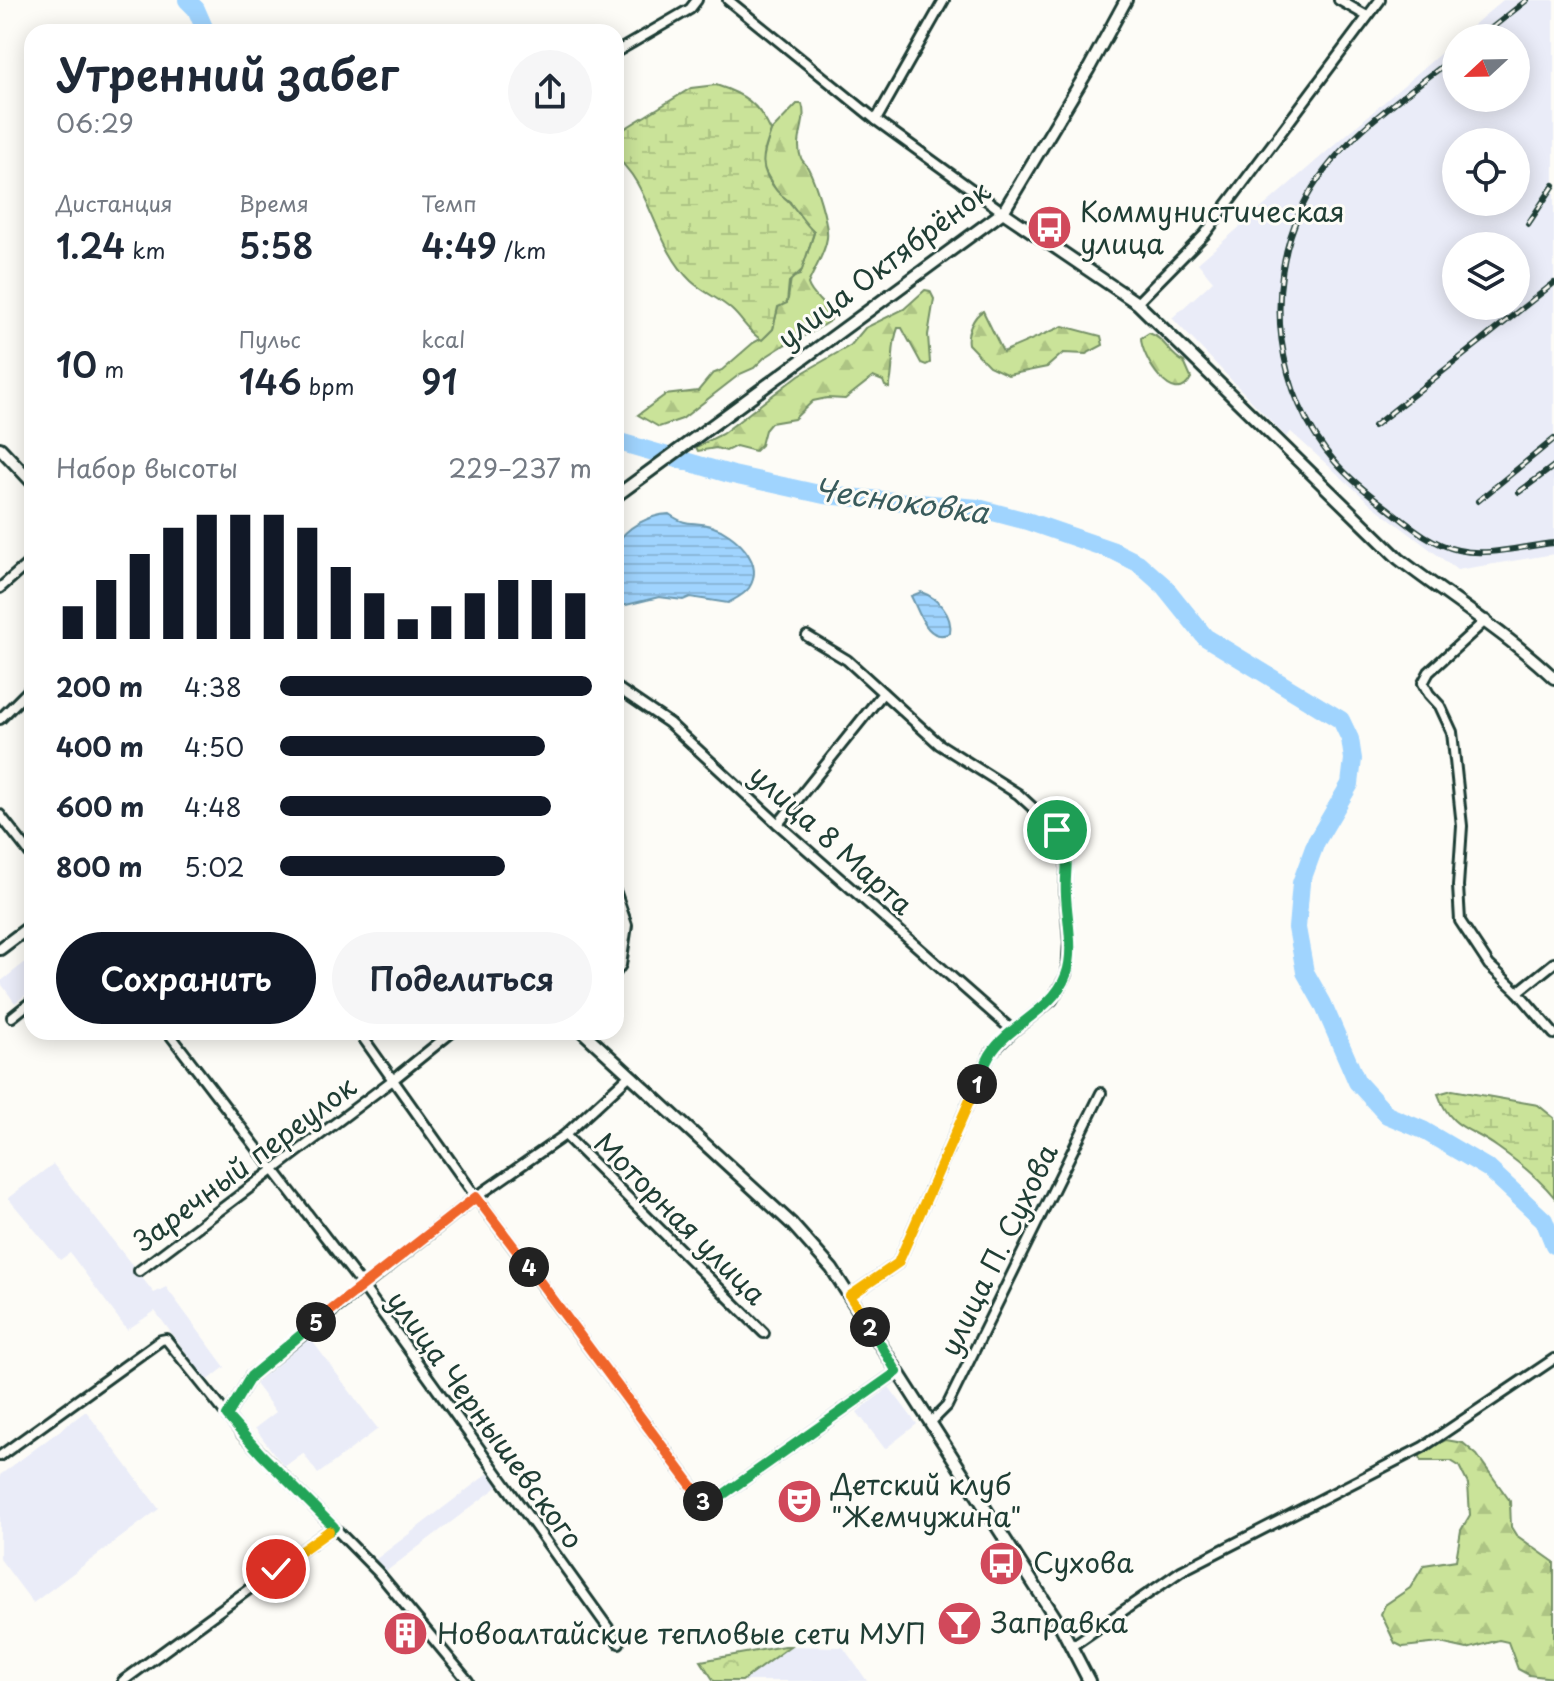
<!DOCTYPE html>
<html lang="ru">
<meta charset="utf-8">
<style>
:root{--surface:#fff;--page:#f6f6f7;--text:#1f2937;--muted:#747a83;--accent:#111827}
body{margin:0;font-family:"Playpen Sans",sans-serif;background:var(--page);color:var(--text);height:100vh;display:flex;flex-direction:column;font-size:30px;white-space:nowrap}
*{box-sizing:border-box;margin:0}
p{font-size:26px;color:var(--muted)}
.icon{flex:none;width:44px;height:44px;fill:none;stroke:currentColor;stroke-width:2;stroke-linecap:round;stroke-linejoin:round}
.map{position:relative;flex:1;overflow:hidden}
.drawer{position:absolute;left:24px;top:24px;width:600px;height:1016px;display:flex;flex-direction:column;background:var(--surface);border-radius:24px;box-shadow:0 4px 20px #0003}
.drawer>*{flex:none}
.needle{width:52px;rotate:248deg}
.buttons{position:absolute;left:1442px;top:24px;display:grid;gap:16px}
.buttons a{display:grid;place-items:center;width:88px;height:88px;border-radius:50%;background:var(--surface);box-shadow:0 4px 20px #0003;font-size:40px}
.pin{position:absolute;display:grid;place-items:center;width:68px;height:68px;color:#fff;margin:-34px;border:4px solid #fff;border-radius:50%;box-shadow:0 2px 8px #0007}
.km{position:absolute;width:40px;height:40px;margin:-20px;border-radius:50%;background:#222;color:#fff;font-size:22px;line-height:40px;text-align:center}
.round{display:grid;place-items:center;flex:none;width:84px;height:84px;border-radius:42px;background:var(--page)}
.summary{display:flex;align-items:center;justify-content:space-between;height:136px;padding:0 32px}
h1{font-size:44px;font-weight:600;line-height:60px}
.figures{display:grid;grid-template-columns:repeat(3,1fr);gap:12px;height:136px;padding:8px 32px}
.figures div{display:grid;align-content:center}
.figures b{font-size:34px;font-weight:600}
.figures small{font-size:22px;font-weight:400}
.figures p{font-size:22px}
.chart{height:224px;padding:16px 32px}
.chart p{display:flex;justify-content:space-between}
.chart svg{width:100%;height:144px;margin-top:8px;stroke:var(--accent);stroke-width:6}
.primary-button{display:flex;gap:16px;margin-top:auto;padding:16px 32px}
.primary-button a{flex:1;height:92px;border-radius:48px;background:var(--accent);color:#fff;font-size:32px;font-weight:600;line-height:92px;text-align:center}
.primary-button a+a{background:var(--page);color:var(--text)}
ul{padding:0 32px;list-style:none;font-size:26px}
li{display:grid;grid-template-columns:128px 96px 1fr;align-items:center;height:60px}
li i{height:20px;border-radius:10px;background:var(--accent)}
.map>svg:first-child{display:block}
.built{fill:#eaecf8;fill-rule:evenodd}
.forest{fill:url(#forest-firs);stroke:#749066;stroke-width:2}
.wetland{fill:url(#wetland-marsh);stroke:#749066;stroke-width:2}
.park{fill:url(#park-crowns);stroke:#749066;stroke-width:2}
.water{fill:url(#water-rules);stroke:#6c98ad;stroke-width:2}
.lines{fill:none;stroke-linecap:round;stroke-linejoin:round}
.river{stroke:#a0d4fe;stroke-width:18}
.minor-casing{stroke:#1f3d34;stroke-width:14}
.tertiary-casing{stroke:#1f3d34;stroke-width:16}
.minor{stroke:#fdfcf7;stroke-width:8}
.tertiary{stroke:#fdfcf7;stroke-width:10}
.rail-casing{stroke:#1f3d34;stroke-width:6}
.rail{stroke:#fdfcf7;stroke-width:3;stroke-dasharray:9;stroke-linecap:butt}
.split-1-casing{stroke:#fff;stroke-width:16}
.split-2-casing{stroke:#fff;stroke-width:16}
.split-3-casing{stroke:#fff;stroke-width:16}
.split-4-casing{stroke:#fff;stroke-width:16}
.split-5-casing{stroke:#fff;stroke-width:16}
.split-6-casing{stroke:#fff;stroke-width:16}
.split-7-casing{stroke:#fff;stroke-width:16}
.split-1{stroke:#22a559;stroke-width:10}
.split-2{stroke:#f5b400;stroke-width:10}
.split-3{stroke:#22a559;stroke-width:10}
.split-4{stroke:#f0652b;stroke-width:10}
.split-5{stroke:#f0652b;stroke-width:10}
.split-6{stroke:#22a559;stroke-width:10}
.split-7{stroke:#f5b400;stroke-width:10}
.labels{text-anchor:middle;stroke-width:6;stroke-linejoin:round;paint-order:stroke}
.poi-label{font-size:28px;fill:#1f3d34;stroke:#fdfcf7;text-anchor:start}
.street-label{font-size:28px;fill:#1f3d34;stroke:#fdfcf7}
.water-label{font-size:30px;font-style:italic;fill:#395b5c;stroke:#fdfcf7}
</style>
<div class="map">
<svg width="1554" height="1681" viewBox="0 0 1554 1681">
<defs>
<pattern id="forest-firs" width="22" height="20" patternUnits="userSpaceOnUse" patternTransform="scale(2)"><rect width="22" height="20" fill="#cae399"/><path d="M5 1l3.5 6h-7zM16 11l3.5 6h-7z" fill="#adc484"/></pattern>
<pattern id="wetland-marsh" width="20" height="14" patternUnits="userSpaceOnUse" patternTransform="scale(2)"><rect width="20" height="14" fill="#cae399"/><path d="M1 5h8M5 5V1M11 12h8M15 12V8" fill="none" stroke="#adc484"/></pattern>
<pattern id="park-crowns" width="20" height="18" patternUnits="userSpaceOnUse" patternTransform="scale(2)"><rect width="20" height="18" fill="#cae399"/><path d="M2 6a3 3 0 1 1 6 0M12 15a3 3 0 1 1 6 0" fill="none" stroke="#adc484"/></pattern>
<pattern id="water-rules" width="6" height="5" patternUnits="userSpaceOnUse" patternTransform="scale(2)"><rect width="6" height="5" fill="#a0d4fe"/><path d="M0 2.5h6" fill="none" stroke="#89b7da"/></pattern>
</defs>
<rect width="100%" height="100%" fill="#fdfcf7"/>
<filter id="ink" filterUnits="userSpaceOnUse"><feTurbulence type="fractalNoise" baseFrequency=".0125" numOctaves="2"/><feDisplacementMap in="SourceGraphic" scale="16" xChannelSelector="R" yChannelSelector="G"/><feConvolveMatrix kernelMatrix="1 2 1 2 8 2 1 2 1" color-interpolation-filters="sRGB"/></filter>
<g filter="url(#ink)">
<g class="built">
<path d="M 1503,0 L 1554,0 L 1554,554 L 1457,570 L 1372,505 L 1291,432 L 1286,437 L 1172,318 L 1213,281 L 1198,263 L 1456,40 L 1456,98 L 1516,98 L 1516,38 L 1458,38 ZM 1456,142 L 1516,142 L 1516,202 L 1456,202 ZM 1516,246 L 1516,306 L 1456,306 L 1456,246 Z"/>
<polygon points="32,957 32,990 15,1003 0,982"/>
<polygon points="53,1164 154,1293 166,1287 225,1367 207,1381 155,1311 127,1330 70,1253 60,1260 8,1198"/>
<polygon points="310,1338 378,1429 318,1474 303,1453 284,1467 255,1428 276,1412 253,1381"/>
<polygon points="889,1387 917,1424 885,1449 857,1412"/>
<polygon points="86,1411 159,1509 33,1603 0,1559 0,1475"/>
<polygon points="490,1472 500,1485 384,1573 375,1560"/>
<polygon points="784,1646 843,1647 867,1681 714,1681 701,1661"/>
</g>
<g class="forest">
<path d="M 797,104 L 802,104 C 808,122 794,139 801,158 C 802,161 806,164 808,168 C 815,181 829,224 827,238 C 825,254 814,269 808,284 C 812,298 830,305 831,320 L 812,332 L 786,344 L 764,358 L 754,368 L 740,374 L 682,419 L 659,427 L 638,415 L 665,395 L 698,391 L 712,374 L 722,370 L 753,343 L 766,336 L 773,329 L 778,307 L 788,299 L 791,278 L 800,275 L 814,233 L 799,218 L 790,202 L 777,192 L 762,166 L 763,155 L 771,131 Z"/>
<path d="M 925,290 L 930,291 L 934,299 L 928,335 L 930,363 L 926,365 L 921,363 L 902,328 L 898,328 C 890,347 895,369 889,388 L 885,386 L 883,381 L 873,377 L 845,399 L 827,398 L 813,401 L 794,419 L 771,423 L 765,430 L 761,445 L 755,451 L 736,446 L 726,451 L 716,448 L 698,451 L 696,447 L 722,434 L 799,375 L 851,345 L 865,328 L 904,309 Z"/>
<path d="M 983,311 L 1003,352 L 1063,326 L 1101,336 L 1103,345 L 1086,354 L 1063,353 L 1047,367 L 1008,375 L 989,366 L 968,344 C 966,334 973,316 983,311 Z"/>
<path d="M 1149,333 C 1165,338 1169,355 1184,362 L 1191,378 C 1174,411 1141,356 1141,338 Z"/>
<polygon points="1446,1440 1463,1443 1477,1455 1510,1501 1511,1527 1516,1535 1554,1562 1554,1678 1529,1675 1518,1669 1508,1642 1499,1640 1467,1649 1440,1643 1403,1647 1395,1643 1381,1614 1385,1605 1410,1588 1424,1565 1456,1560 1461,1530 1470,1515 1468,1484 1459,1466 1451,1461 1421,1461 1419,1452"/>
</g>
<g class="wetland">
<path d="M 716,85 C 744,94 758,103 771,131 C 762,157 758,167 776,190 C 780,195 786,198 790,203 C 799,213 804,223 814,232 L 802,270 L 789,282 L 787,303 L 778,307 L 773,329 L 762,340 C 748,332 743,320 732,310 C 719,298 704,293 691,281 C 664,255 655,215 637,183 C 623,158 616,168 616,134 L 691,88 Z"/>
<path d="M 1452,1090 L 1538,1105 L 1554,1118 L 1554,1197 C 1539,1178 1517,1161 1497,1147 C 1470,1127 1451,1130 1438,1094 Z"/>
</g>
<polygon class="park" points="784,1646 790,1646 742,1681 714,1681 701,1661"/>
<g class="water">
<path d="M 669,514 C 689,528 693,520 711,526 C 734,533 766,562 749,588 C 744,595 735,599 728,603 L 690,597 L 683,600 L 659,597 L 622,606 L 616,604 L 616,545 C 626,527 649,515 669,514 Z"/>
<path d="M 921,592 C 938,598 953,615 950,633 C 927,644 919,611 911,596 Z"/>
</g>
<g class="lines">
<g class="river">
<polyline points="187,0 196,9 206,32"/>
<polyline points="616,441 733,475 824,495 978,508 1027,521 1114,551 1138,563 1164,586 1205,637 1341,720 1350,739 1353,759 1350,784 1316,842 1301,883 1297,928 1305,972 1323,1004 1357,1082 1387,1115 1423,1130 1489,1169 1544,1220 1554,1245"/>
</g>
<defs>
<g id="minor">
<polyline points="728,0 876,120 1003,212"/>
<polyline points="1339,0 1367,16"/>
<polyline points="616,52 690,9 697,0"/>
<polyline points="876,120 944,0"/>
<polyline points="1137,303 1205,234 1380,0"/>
<polyline points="0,588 32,560"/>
<polyline points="1486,620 1429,672 1423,683 1429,694 1440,706 1452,732 1462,826 1458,886 1460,921 1489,965 1518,992 1554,1034"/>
<polyline points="807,636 847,660 939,744 1018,794 1057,830 1067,849 1065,890 1069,942 1067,974 1052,1000 1013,1031 990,1054 898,1263 850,1296"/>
<polyline points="616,687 669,723 778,824 1013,1031"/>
<polyline points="0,719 32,687"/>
<polyline points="0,815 32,856"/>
<polyline points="778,824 883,693"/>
<polyline points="616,893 627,925 621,965 616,972"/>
<polyline points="1518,992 1554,963"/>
<polyline points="12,1017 32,1001"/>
<polyline points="168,1032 362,1285 619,1643"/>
<polyline points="359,1032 476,1197 707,1506 897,1372"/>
<polyline points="565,1135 764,1333"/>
<polyline points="139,1271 394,1079 452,1032"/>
<polyline points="227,1416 251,1376 476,1197 565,1135 630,1075"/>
<polyline points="931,1422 947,1406 1101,1093"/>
<polyline points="0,1456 161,1340 166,1339 242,1434 378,1572 468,1681"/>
<polyline points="1072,1646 1181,1571 1423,1447 1554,1359"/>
<polyline points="123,1681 334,1527"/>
</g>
<g id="tertiary">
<path d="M 1003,212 L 1137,303 L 1399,559 C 1451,599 1506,633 1554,678"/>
<polyline points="0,448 32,482"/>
<polyline points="616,496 1003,212 1088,70 1126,0"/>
<polyline points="0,949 32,925"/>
<polyline points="583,1032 792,1224 832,1269 1060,1625 1089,1681"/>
</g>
</defs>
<use href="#minor" class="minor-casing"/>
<use href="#tertiary" class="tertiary-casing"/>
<use href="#minor" class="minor"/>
<use href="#tertiary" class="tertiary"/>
<defs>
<g id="rail">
<polyline points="1479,38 1527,0"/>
<path d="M 1456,56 C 1400,99 1334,141 1302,207 C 1263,289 1275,394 1336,463 C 1350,479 1369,494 1386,507 C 1408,524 1430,544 1458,550 C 1489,557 1522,546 1554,543"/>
<polyline points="1528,224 1554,185"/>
<polyline points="1374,426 1554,283"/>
<polyline points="1519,492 1554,466"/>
<polyline points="1478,501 1554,439"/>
</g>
</defs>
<use href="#rail" class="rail-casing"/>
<use href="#rail" class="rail"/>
</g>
</g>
<g class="lines" filter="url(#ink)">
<defs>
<path id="split-1" d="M 977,1084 C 981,1074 985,1064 990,1055 C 1010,1023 1052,1012 1066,975 C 1075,952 1067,920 1066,895 C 1064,865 1073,860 1057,830"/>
<polyline id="split-2" points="870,1327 850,1296 898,1263 977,1084"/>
<polyline id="split-3" points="703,1501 707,1506 897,1372 870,1327"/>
<polyline id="split-4" points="529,1267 703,1501"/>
<polyline id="split-5" points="316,1322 476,1197 529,1267"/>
<polyline id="split-6" points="316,1322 251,1376 227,1416 261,1454 334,1527 329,1531"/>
<polyline id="split-7" points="276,1569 329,1531"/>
</defs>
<use href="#split-1" class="split-1-casing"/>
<use href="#split-2" class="split-2-casing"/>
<use href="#split-3" class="split-3-casing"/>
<use href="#split-4" class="split-4-casing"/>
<use href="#split-5" class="split-5-casing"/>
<use href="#split-6" class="split-6-casing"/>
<use href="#split-7" class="split-7-casing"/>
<use href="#split-1" class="split-1"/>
<use href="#split-2" class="split-2"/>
<use href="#split-3" class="split-3"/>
<use href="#split-4" class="split-4"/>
<use href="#split-5" class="split-5"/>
<use href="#split-6" class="split-6"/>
<use href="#split-7" class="split-7"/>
</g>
<defs>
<symbol id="bus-disc" viewBox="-11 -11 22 22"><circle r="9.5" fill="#d1495b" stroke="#fdfcf7"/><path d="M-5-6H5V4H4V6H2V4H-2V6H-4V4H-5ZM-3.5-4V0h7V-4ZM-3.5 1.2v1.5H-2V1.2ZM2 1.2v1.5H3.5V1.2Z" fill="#fff"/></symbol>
<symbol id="theatre-disc" viewBox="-11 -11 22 22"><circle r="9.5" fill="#d1495b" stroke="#fdfcf7"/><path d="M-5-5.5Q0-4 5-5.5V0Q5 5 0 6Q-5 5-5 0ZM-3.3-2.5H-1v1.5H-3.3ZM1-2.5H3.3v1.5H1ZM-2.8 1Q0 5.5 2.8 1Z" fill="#fff"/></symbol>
<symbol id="bar-disc" viewBox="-11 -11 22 22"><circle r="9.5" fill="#d1495b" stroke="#fdfcf7"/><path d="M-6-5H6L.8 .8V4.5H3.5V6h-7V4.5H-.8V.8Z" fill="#fff"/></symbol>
<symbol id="building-disc" viewBox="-11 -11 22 22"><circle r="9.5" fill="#d1495b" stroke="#fdfcf7"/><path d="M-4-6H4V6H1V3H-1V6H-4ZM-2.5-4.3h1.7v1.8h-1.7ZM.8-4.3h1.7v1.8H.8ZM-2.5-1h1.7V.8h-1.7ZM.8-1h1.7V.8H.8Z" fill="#fff"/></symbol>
</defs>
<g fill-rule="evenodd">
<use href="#bus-disc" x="1024" y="202" width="51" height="51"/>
<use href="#theatre-disc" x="774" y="1476" width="51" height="51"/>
<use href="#bus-disc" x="976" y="1538" width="51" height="51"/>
<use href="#bar-disc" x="934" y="1598" width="51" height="51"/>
<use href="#building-disc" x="380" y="1608" width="51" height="51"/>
</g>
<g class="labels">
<g class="poi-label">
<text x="1080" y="222">Коммунистическая<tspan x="1080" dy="32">улица</tspan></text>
<text x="831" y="1495">Детский клуб<tspan x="831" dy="32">"Жемчужина"</tspan></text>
<text x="1033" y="1573">Сухова</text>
<text x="991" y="1633">Заправка</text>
<text x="437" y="1644">Новоалтайские тепловые сети МУП</text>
</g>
<g class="street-label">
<text transform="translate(884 265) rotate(-37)" y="10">улица Октябрёнок</text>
<text transform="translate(831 840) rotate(42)" y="10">улица 8 Марта</text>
<text transform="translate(245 1164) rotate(-37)" y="10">Заречный переулок</text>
<text transform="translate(680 1219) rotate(45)" y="10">Моторная улица</text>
<text transform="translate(999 1250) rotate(-64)" y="10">улица П. Сухова</text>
<text transform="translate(485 1420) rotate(54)" y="10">улица Чернышевского</text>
</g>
<g class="water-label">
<text transform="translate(901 502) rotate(8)" y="10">Чесноковка</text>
</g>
</g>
</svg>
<div class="buttons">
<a><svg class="needle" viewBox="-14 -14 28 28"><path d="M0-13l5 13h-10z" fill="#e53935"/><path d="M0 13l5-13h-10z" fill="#747a83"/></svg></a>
<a><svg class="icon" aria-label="locate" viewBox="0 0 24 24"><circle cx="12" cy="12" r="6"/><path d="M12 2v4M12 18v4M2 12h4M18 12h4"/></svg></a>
<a><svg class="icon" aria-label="layers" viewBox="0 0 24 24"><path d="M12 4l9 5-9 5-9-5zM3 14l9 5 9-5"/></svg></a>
</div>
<div class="pin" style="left:1057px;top:830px;background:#1e9e55"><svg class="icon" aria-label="arrive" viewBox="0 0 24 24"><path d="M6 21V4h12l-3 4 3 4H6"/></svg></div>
<div class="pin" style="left:276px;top:1569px;background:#d93025"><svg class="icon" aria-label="check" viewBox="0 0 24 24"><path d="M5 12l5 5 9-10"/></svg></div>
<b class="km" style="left:977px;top:1084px">1</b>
<b class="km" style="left:870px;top:1327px">2</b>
<b class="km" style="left:703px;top:1501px">3</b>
<b class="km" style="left:529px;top:1267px">4</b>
<b class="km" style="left:316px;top:1322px">5</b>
<section class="drawer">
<div class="summary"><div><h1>Утренний забег</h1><p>06:29</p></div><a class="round"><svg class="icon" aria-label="share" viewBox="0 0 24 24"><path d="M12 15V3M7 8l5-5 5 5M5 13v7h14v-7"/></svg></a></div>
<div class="figures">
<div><p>Дистанция</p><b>1.24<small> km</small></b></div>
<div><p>Время</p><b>5:58</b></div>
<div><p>Темп</p><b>4:49<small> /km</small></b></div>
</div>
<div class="figures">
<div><b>10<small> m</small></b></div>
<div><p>Пульс</p><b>146<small> bpm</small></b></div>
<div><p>kcal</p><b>91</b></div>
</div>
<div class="chart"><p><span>Набор высоты</span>229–237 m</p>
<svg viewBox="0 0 160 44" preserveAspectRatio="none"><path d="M5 44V34M15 44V26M25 44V18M35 44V10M45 44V6M55 44V6M65 44V6M75 44V10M85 44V22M95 44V30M105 44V38M115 44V34M125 44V30M135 44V26M145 44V26M155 44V30"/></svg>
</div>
<ul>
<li><b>200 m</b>4:38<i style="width:100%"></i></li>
<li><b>400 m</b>4:50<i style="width:85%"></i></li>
<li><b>600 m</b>4:48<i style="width:87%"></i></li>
<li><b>800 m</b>5:02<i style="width:72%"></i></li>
</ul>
<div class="primary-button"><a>Сохранить</a><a>Поделиться</a></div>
</section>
</div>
